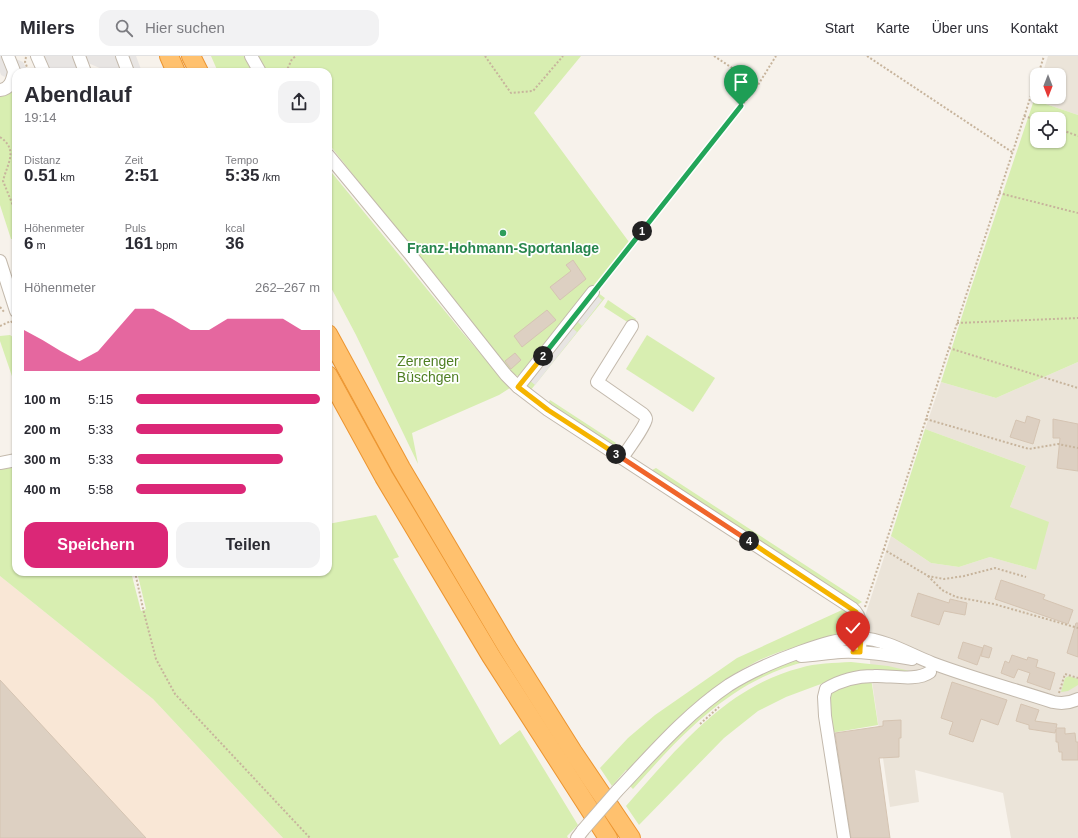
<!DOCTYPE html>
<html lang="de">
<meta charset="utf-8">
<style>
:root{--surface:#fff;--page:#f2f2f3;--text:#2b2b33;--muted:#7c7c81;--line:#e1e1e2;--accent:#db2777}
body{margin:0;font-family:Arial,sans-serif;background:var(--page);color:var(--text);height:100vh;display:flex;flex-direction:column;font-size:15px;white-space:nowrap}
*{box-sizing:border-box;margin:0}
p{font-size:13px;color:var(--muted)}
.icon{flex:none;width:22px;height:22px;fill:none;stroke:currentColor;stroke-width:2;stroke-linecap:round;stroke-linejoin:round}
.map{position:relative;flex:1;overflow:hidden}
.side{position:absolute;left:12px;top:12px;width:320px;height:508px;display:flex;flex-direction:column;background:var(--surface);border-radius:12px;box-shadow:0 1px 3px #0004}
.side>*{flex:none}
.needle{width:26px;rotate:180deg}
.fabs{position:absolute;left:1030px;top:12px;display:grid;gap:8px}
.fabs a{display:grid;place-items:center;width:36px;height:36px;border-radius:8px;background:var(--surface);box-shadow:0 1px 3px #0004;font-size:20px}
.pin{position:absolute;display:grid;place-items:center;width:34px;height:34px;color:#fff;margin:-41px -17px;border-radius:50% 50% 50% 0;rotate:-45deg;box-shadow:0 0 4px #0007}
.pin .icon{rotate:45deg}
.km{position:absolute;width:20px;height:20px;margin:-10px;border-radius:50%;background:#222;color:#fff;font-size:11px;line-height:20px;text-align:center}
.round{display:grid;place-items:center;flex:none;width:42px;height:42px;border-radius:12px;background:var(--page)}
.overview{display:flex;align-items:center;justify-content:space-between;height:68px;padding:0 12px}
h1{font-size:22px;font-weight:800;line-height:30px}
.figures{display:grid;grid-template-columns:repeat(3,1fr);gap:6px;height:68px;padding:4px 12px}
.figures div{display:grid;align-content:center}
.figures b{font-size:17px;font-weight:800}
.figures small{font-size:11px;font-weight:400}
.figures p{font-size:11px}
.chart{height:112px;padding:8px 12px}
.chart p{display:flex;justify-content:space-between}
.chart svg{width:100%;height:72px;margin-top:4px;fill:var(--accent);opacity:.7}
.button{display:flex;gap:8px;margin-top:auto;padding:8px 12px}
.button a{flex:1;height:46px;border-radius:12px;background:var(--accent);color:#fff;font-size:16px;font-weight:800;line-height:46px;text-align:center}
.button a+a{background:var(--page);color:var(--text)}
ul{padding:0 12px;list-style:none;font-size:13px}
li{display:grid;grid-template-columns:64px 48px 1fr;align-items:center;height:30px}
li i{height:10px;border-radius:5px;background:var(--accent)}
header{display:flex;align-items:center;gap:24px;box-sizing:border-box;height:56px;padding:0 20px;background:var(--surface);border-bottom:1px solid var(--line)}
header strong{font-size:19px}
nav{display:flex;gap:22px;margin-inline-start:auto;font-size:14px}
.search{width:280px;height:36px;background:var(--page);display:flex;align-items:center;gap:10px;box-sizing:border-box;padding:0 14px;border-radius:12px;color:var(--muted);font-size:15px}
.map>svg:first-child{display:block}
.residential{fill:#ebe4d9}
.commercial{fill:#f9e7d6}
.green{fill:#d8eeb1;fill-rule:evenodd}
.parking{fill:#e8e5e3}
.building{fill:#ddd0c2;stroke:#d5c4b2}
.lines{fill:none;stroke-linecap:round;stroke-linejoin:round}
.minor-casing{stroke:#c3b9ac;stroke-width:14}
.highway-casing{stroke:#ec9530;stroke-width:20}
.path{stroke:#c7b49c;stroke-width:2;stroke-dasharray:2 2;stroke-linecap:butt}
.minor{stroke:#fff;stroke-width:12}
.highway{stroke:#ffc16e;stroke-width:18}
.minor-bridge-casing{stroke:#c3b9ac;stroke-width:14;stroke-linecap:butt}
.minor-bridge{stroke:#fff;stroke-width:12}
.split-1-casing{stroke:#fff;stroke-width:8}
.split-2-casing{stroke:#fff;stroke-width:8}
.split-3-casing{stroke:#fff;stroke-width:8}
.split-4-casing{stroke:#fff;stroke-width:8}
.split-5-casing{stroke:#fff;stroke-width:8}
.split-1{stroke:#22a559;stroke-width:5}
.split-2{stroke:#22a559;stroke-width:5}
.split-3{stroke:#f5b400;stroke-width:5}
.split-4{stroke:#f0652b;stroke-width:5}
.split-5{stroke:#f5b400;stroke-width:5}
.leisure-dot{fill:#2e9e5b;stroke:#fff;stroke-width:1.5}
.labels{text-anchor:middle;stroke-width:3.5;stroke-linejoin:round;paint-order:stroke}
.leisure-label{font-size:14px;font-weight:bold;fill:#27864d;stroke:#fff}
.park-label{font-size:14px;fill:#4f7f23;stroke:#fff}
</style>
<header>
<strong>Milers</strong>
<div class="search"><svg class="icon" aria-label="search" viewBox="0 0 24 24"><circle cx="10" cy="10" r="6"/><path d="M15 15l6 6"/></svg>Hier suchen</div>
<nav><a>Start</a><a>Karte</a><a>Über uns</a><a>Kontakt</a></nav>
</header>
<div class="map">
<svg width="1078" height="782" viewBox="0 0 1078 782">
<rect width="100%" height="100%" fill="#f7f2eb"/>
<g class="residential">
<polygon points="1048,0 1078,0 1078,59 1034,44 1037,33 1037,41 1059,41 1059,19 1042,19"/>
<polygon points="1078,306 1078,782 1011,782 1003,737 915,714 919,746 890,751 871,618 866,557 891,480 931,507 959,511 990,501 1036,514 1010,451 1026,410 925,373 941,326 996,342"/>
</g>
<polygon class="commercial" points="0,520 153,643 283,782 0,782"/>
<g class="green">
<polygon points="211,0 581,0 534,57 629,186 593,233 605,242 530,335 522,321 511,318 328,87 328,16 218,16"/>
<polygon points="15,32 16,33 16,183 11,183 0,149 0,39 8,37"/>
<path d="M 1034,44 L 1078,59 L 1078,306 L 996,342 L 941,326 L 969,238 ZM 1037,63 L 1059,63 L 1059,85 L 1037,85 Z"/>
<polygon points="328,112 462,276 510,332 499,339 412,377 418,408 356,279 328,226"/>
<polygon points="608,244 636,263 632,269 604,251"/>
<polygon points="10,279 16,283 16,332 0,285 0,280"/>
<polygon points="647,279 715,322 693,356 626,313"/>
<polygon points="550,344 616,387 613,391 548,348"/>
<polygon points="925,373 1026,410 1010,451 1049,466 1036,514 990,501 959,511 931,507 891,480"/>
<polygon points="16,408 16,516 131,516 141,555 146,553 137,516 328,516 328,468 376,459 399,501 393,503 500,689 520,674 578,769 567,780 568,782 283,782 153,643 0,520 0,412"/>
<polygon points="656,412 862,546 857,549 853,548 650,415"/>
<path d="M 842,554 C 850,556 857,567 850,575 C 846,580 836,580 830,582 C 804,588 776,595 752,608 C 704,633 664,674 628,715 L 626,714 L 612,730 L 600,712 L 628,682 L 655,659 L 737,602 Z"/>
<path d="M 801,603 L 808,605 C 732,623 683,677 633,733 L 630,730 C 675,676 731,621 801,603 Z"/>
<path d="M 851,606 L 888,610 L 923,618 L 845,619 L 786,641 L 758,655 L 724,682 L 639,769 L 626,750 C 675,695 725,631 800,612 C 816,607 834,607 851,606 Z"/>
<polygon points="1069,620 1078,623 1078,629 1068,635 1061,636 1065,622"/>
<polygon points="871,622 878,669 831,677 829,666 830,636 837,630"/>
</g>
<g class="parking">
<polygon points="0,0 3,0 9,13 5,21 1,19 0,16"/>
<polygon points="42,0 73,0 80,16 49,16"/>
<polygon points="85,0 115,0 122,16 109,16 88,7"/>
<polygon points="126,0 136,0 142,16 133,16"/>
<polygon points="16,3 23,6 28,16 21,16"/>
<polygon points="596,239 602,244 582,270 576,264"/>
<polygon points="571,271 577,276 535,329 529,324"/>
</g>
<g class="building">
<polygon points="573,204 586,223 560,244 550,231 571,215 566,209"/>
<polygon points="547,254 556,264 522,291 514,280"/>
<polygon points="515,297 521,304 511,313 505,305"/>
<polygon points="1027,360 1040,364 1033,388 1010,381 1016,364 1025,367"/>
<polygon points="1053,363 1078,368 1078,415 1057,412 1060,382 1053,382"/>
<polygon points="1001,524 1045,539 1043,543 1073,554 1068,568 995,543"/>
<polygon points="918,537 949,547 950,543 967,547 965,559 944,555 939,569 911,560"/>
<polygon points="1076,567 1078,567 1078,601 1067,597"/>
<polygon points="963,586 983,592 977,609 958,602"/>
<polygon points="984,589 992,592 989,602 981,600"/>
<polygon points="1012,599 1027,604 1028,601 1038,604 1036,611 1055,617 1050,634 1027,626 1030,617 1018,613 1014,622 1001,617 1005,605 1009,607"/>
<polygon points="0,624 146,782 0,782"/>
<polygon points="952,626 1007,644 998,669 981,663 973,686 949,678 953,666 941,662"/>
<polygon points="1021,648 1039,654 1035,665 1057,668 1056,672 1065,672 1065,678 1075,677 1076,686 1078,686 1078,704 1062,704 1062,696 1059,696 1058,686 1056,686 1056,673 1055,677 1029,673 1029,669 1016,665"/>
<polygon points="901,664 901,682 899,682 899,701 879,702 890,782 851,782 835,677 883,670 883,665"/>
</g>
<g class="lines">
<defs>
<g id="minor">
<polyline points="8,0 16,20"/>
<polyline points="37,0 44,16"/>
<polyline points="79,0 85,16"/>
<polyline points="122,0 128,16"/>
<polyline points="251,0 260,16"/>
<path d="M 0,34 C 10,33 12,25 14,16"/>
<polyline points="328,99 410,198 506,319 518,331"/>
<polyline points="0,205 16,255"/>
<path d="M 593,236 L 518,331 L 548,354 L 852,552 C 866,565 860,579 860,596"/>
<path d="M 622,402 C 626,396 646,369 646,363 C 646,361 645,360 643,358 L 597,326 L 632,270"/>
<polyline points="0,407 16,404"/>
<path d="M 801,600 C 814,599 828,597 841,596 C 865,595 888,599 912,603"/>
<path d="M 617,735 C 652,698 686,658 729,629 C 751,615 775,605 800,596 C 817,590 843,581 861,582 C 887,584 909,598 932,607 C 972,622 1013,633 1053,646 C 1062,648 1070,647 1078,643"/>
<polyline points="577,782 583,774"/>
<path d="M 844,782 L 825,660 L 824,641 L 826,633 C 841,624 856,620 874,620 C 890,619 916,626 930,616"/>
</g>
<g id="highway">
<polyline points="169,0 176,16"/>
<polyline points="191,0 199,16"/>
<polyline points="328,278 401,412 507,591 573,696 631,782"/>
<polyline points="328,319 384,421 491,600 608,782"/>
</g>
</defs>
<use href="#minor" class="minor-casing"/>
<use href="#highway" class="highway-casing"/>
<g class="path">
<polyline points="485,0 511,37 533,35 563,0"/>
<polyline points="714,0 758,29"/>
<polyline points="867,0 1012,96"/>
<polyline points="26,1 25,6 29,16"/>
<polyline points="286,16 292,3 296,0"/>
<polyline points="1038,19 1044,0"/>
<polyline points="1024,60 1037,64"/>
<polyline points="1059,73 1078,80"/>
<path d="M 0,81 C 19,94 7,108 3,125 L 16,157"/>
<polyline points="999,137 1078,157"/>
<polyline points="599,229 758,29 776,0"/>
<polyline points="0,251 5,257"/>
<polyline points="11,265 16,273"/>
<polyline points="957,267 1078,262"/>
<polyline points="0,270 11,265"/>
<polyline points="949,292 1078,332"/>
<polyline points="926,363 1029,393 1058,388 1078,392"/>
<polyline points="883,493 928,520 944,523 964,520 995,512 1026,521"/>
<polyline points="135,516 144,557 156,603 175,638 310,782"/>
<polyline points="928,520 942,534 956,541 994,548 1078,572"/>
<polyline points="865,551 1037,21"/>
<polyline points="1059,637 1065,618 1078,622"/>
<polyline points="700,668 719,651"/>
</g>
<use href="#minor" class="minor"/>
<use href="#highway" class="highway"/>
<defs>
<polyline id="minor-bridge" points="583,774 617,735"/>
</defs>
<use href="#minor-bridge" class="minor-bridge-casing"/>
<use href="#minor-bridge" class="minor-bridge"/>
</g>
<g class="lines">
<defs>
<polyline id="split-1" points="642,175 741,50"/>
<polyline id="split-2" points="543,300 642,175"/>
<polyline id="split-3" points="543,300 518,331 548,354 616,398"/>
<polyline id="split-4" points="616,398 749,485"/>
<path id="split-5" d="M 749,485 L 856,556 C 865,567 860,584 860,596 L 853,596"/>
</defs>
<use href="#split-1" class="split-1-casing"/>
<use href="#split-2" class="split-2-casing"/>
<use href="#split-3" class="split-3-casing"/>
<use href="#split-4" class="split-4-casing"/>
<use href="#split-5" class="split-5-casing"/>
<use href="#split-1" class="split-1"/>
<use href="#split-2" class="split-2"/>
<use href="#split-3" class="split-3"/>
<use href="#split-4" class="split-4"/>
<use href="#split-5" class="split-5"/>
</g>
<circle class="leisure-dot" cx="503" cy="177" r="4"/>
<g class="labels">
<g class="leisure-label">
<text x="503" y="197">Franz-Hohmann-Sportanlage</text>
</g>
<g class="park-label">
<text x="428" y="310">Zerrenger<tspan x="428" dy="16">Büschgen</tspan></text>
</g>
</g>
</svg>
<div class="fabs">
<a><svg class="needle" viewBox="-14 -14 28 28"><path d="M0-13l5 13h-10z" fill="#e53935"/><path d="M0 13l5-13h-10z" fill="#7c7c81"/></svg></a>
<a><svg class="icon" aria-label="locate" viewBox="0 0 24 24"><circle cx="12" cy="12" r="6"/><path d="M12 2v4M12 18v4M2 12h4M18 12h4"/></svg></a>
</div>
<div class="pin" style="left:741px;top:50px;background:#1e9e55"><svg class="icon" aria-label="arrive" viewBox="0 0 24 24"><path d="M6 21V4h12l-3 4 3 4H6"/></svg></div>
<div class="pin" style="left:853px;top:596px;background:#d93025"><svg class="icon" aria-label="check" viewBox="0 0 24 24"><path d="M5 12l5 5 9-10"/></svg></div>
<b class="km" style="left:642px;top:175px">1</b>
<b class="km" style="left:543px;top:300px">2</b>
<b class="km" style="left:616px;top:398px">3</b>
<b class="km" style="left:749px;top:485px">4</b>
<section class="side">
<div class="overview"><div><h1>Abendlauf</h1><p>19:14</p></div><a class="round"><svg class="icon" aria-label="share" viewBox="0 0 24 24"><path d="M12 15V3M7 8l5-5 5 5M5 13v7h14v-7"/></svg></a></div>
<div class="figures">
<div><p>Distanz</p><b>0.51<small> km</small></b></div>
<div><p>Zeit</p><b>2:51</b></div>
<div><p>Tempo</p><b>5:35<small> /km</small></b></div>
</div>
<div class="figures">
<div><p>Höhenmeter</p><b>6<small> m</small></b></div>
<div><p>Puls</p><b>161<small> bpm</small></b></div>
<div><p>kcal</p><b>36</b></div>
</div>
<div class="chart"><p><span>Höhenmeter</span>262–267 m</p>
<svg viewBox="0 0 160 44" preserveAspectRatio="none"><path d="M0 44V19L10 25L20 32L30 38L40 32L50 19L60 6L70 6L80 12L90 19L100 19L110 12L120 12L130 12L140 12L150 19L160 19V44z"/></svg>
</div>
<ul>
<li><b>100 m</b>5:15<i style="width:100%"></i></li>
<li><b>200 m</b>5:33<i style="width:80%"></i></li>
<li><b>300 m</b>5:33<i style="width:80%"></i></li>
<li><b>400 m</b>5:58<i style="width:60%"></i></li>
</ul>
<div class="button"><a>Speichern</a><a>Teilen</a></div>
</section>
</div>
